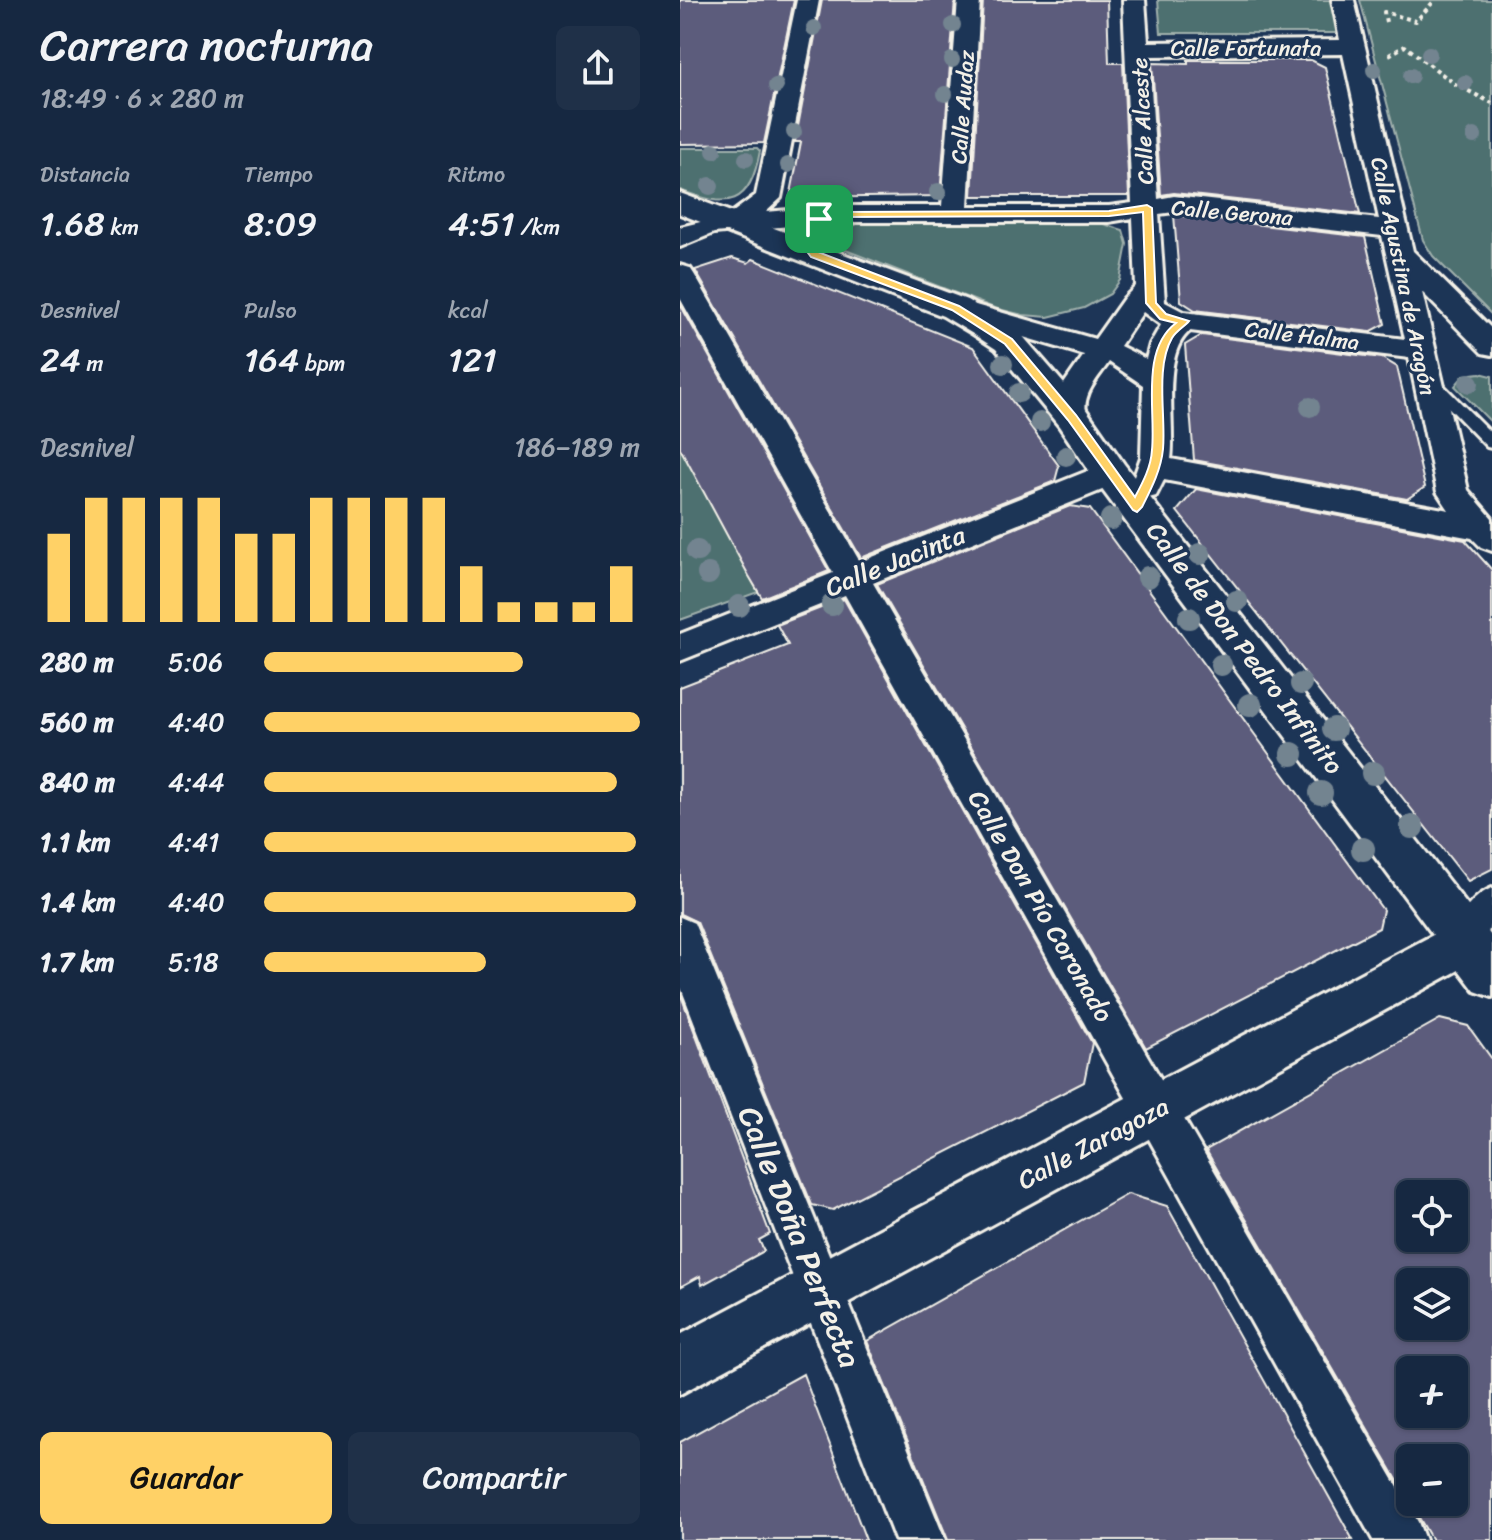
<!DOCTYPE html>
<html lang="es">
<meta charset="utf-8">
<style>
:root{--surface:#162841;--page:#1f3048;--text:#f1f3f6;--muted:#9ea6b1;--line:#35445a;--accent:#ffd166}
body{margin:0;font-family:Sriracha,sans-serif;background:var(--page);color:var(--text);height:100vh;display:flex;flex-direction:column;font-size:30px;white-space:nowrap}
*{box-sizing:border-box;margin:0}
p{font-size:26px;color:var(--muted)}
.icon{flex:none;width:44px;height:44px;fill:none;stroke:currentColor;stroke-width:2;stroke-linecap:round;stroke-linejoin:round}
.map{position:relative;flex:1;overflow:hidden}
.drawer{display:flex;flex-direction:column;background:var(--surface);width:680px}
.drawer>*{flex:none}
.fabs{position:absolute;left:716px;top:1180px;display:grid;gap:16px}
.fabs a{display:grid;place-items:center;width:72px;height:72px;border-radius:12px;background:var(--surface);box-shadow:0 2px 6px #0004,0 0 0 2px var(--line);font-size:40px}
.pin{position:absolute;display:grid;place-items:center;width:68px;height:68px;color:#fff;margin:-34px;border-radius:16px;box-shadow:0 4px 12px #0006}
.round{display:grid;place-items:center;flex:none;width:84px;height:84px;border-radius:12px;background:var(--page)}
.head{display:flex;align-items:center;justify-content:space-between;height:136px;padding:0 40px}
h1{font-size:44px;font-weight:600;line-height:60px}
.stats{display:grid;grid-template-columns:repeat(3,1fr);gap:12px;height:136px;padding:8px 40px}
.stats div{display:grid;align-content:center}
.stats b{font-size:34px;font-weight:600}
.stats small{font-size:22px;font-weight:400}
.stats p{font-size:22px}
.chart{height:224px;padding:16px 40px}
.chart p{display:flex;justify-content:space-between}
.chart svg{width:100%;height:144px;margin-top:8px;stroke:var(--accent);stroke-width:6}
.primary-button{display:flex;gap:16px;margin-top:auto;padding:16px 40px}
.primary-button a{flex:1;height:92px;border-radius:12px;background:var(--accent);color:#111;font-size:32px;font-weight:600;line-height:92px;text-align:center}
.primary-button a+a{background:var(--page);color:var(--text)}
ul{padding:0 40px;list-style:none;font-size:26px}
li{display:grid;grid-template-columns:128px 96px 1fr;align-items:center;height:60px}
li i{height:20px;border-radius:10px;background:var(--accent)}
main{display:flex;flex:1;min-height:0}
.map>svg:first-child{display:block}
.green{fill:#4d6f70;stroke:#a0b0ac;stroke-width:2}
.building{fill:#5b5b7c;stroke:#f4f1e8;stroke-width:2;fill-rule:evenodd}
.lines{fill:none;stroke-linecap:round;stroke-linejoin:round}
.service-casing{stroke:#f4f1e8;stroke-width:6}
.minor-casing{stroke:#f4f1e8;stroke-width:6}
.tertiary-casing{stroke:#f4f1e8;stroke-width:6}
.path{stroke:#f4f1e8;stroke-width:4;stroke-dasharray:4 4;stroke-linecap:butt}
.service{fill:#1d3557;fill-rule:evenodd}
.minor{fill:#1d3557;fill-rule:evenodd}
.tertiary{fill:#1d3557;fill-rule:evenodd}
.tree{fill:#738490}
.route{fill:#ffd166;stroke:#fff;stroke-width:2;fill-rule:evenodd}
.labels{text-anchor:middle;stroke-width:6;stroke-linejoin:round;paint-order:stroke}
.far-street-label{font-size:22px;fill:#f4f1e8;stroke:#1d3557}
.street-label{font-size:26px;fill:#f4f1e8;stroke:#1d3557}
.near-street-label{font-size:32px;fill:#f4f1e8;stroke:#1d3557}
</style>
<main>
<section class="drawer">
<div class="head"><div><h1>Carrera nocturna</h1><p>18:49 · 6 × 280 m</p></div><a class="round"><svg class="icon" aria-label="share" viewBox="0 0 24 24"><path d="M12 15V3M7 8l5-5 5 5M5 13v7h14v-7"/></svg></a></div>
<div class="stats">
<div><p>Distancia</p><b>1.68<small> km</small></b></div>
<div><p>Tiempo</p><b>8:09</b></div>
<div><p>Ritmo</p><b>4:51<small> /km</small></b></div>
</div>
<div class="stats">
<div><p>Desnivel</p><b>24<small> m</small></b></div>
<div><p>Pulso</p><b>164<small> bpm</small></b></div>
<div><p>kcal</p><b>121</b></div>
</div>
<div class="chart"><p><span>Desnivel</span>186–189 m</p>
<svg viewBox="0 0 160 44" preserveAspectRatio="none"><path d="M5 44V17M15 44V6M25 44V6M35 44V6M45 44V6M55 44V17M65 44V17M75 44V6M85 44V6M95 44V6M105 44V6M115 44V27M125 44V38M135 44V38M145 44V38M155 44V27"/></svg>
</div>
<ul>
<li><b>280 m</b>5:06<i style="width:69%"></i></li>
<li><b>560 m</b>4:40<i style="width:100%"></i></li>
<li><b>840 m</b>4:44<i style="width:94%"></i></li>
<li><b>1.1 km</b>4:41<i style="width:99%"></i></li>
<li><b>1.4 km</b>4:40<i style="width:99%"></i></li>
<li><b>1.7 km</b>5:18<i style="width:59%"></i></li>
</ul>
<div class="primary-button"><a>Guardar</a><a>Compartir</a></div>
</section>
<div class="map">
<svg width="812" height="1540" viewBox="0 0 812 1540">
<rect width="100%" height="100%" fill="#1d3557"/>
<filter id="ink" filterUnits="userSpaceOnUse"><feTurbulence type="fractalNoise" baseFrequency=".0125" numOctaves="2"/><feDisplacementMap in="SourceGraphic" scale="16" xChannelSelector="R" yChannelSelector="G"/><feConvolveMatrix kernelMatrix="1 2 1 2 8 2 1 2 1" color-interpolation-filters="sRGB"/></filter>
<g filter="url(#ink)">
<g class="green">
<polygon points="478,0 650,0 658,33 481,33"/>
<polygon points="680,0 812,0 812,315 753,256 743,240"/>
<path d="M 0,148 L 77,148 L 80,151 C 70,206 49,209 0,190 Z"/>
<polygon points="185,220 420,223 443,230 447,244 440,280 430,294 404,308 368,317 343,315 314,308 163,249 160,243 163,231"/>
<polygon points="800,373 812,376 812,423 775,386 784,375"/>
<polygon points="0,445 78,592 0,620"/>
</g>
<g class="building">
<polygon points="0,0 114,0 84,143 0,144"/>
<polygon points="142,0 275,0 260,196 110,198 121,142 115,142"/>
<polygon points="303,0 427,0 429,63 443,63 449,196 292,196"/>
<polygon points="508,60 631,60 645,67 680,214 494,193 481,195 472,63 508,64"/>
<polygon points="494,215 685,237 705,324 690,332 515,310 501,301"/>
<polygon points="52,258 68,263 73,259 293,347 379,466 375,481 181,558 15,270"/>
<polygon points="0,304 149,571 82,598 69,576 0,448"/>
<polygon points="522,335 702,358 717,367 745,487 727,499 514,460 505,345"/>
<polygon points="516,489 785,540 812,570 812,869 788,881 497,511"/>
<polygon points="390,506 410,509 703,910 699,928 466,1048 197,584"/>
<polygon points="164,599 412,1043 404,1082 153,1210 132,1205 17,922 0,914 0,687 108,645 97,625"/>
<polygon points="0,993 90,1234 79,1240 84,1251 22,1285 20,1276 0,1287"/>
<path d="M 760,1019 L 788,1026 L 812,1059 L 812,1540 L 752,1540 L 730,1502 L 774,1502 L 774,1458 L 730,1458 L 730,1502 L 526,1150 ZM 730,1194 L 774,1194 L 774,1238 L 730,1238 ZM 730,1282 L 774,1282 L 774,1326 L 730,1326 ZM 730,1370 L 774,1370 L 774,1414 L 730,1414 Z"/>
<polygon points="448,1194 487,1206 673,1540 268,1540 187,1341"/>
<polygon points="123,1374 186,1540 0,1540 0,1442"/>
</g>
<g class="lines">
<defs>
<polygon id="service" points="749,374 754,376 812,434 812,448 807,447 744,382 744,376"/>
<g id="minor">
<path d="M 117,0 L 139,0 L 101,198 L 86,212 L 153,206 L 262,206 L 278,0 L 300,0 L 288,206 L 429,206 L 452,203 L 443,0 L 465,0 L 468,42 L 660,40 L 652,0 L 674,0 L 733,251 L 812,329 L 812,355 L 802,353 L 742,292 L 788,490 L 812,518 L 812,551 L 801,547 L 792,538 L 484,480 L 476,496 L 465,499 L 454,496 L 450,488 L 461,457 L 463,385 L 429,362 C 418,378 400,396 407,417 L 403,424 L 392,427 L 381,424 L 374,408 L 379,391 L 404,355 L 268,315 L 264,309 L 268,303 L 278,300 L 415,339 L 444,298 L 456,286 L 453,218 L 429,222 L 153,222 L 34,233 L 0,247 L 0,227 L 49,215 L 76,195 ZM 663,54 L 699,219 L 494,196 L 478,199 L 469,56 ZM 494,212 L 702,236 L 725,339 L 504,312 L 485,302 L 479,214 ZM 463,312 L 481,325 L 470,344 L 466,359 L 440,346 ZM 510,331 L 729,358 L 757,492 L 769,510 L 491,459 C 496,425 480,354 510,331 Z"/>
<polygon points="0,265 10,268 14,274 180,562 420,466 431,463 442,466 446,474 442,482 193,583 738,1522 745,1540 693,1540 165,595 0,661 0,634 153,573 0,298"/>
<path d="M 812,888 C 812,918 812,946 787,959 L 773,954 L 767,941 C 777,920 791,896 812,888 Z"/>
<polygon points="0,917 14,923 19,935 265,1540 215,1540 0,985"/>
</g>
<polygon id="tertiary" points="0,193 287,300 317,318 340,333 405,408 444,464 812,937 812,997 795,991 779,970 0,1394 0,1335 753,935 418,484 379,426 316,349 293,334 263,316 0,214"/>
</defs>
<use href="#service" class="service-casing"/>
<use href="#minor" class="minor-casing"/>
<use href="#tertiary" class="tertiary-casing"/>
<g class="path">
<polyline points="706,22 704,12 736,21 755,0"/>
<polyline points="709,55 725,46 775,84 812,103"/>
</g>
<use href="#service" class="service"/>
<use href="#minor" class="minor"/>
<use href="#tertiary" class="tertiary"/>
</g>
<g class="tree">
<circle cx="273" cy="25" r="8"/>
<circle cx="134" cy="28" r="8"/>
<circle cx="749" cy="54" r="8"/>
<circle cx="272" cy="60" r="8"/>
<circle cx="694" cy="70" r="8"/>
<circle cx="731" cy="76" r="8"/>
<circle cx="785" cy="83" r="8"/>
<circle cx="96" cy="86" r="8"/>
<circle cx="265" cy="94" r="8"/>
<circle cx="114" cy="132" r="8"/>
<circle cx="794" cy="136" r="8"/>
<circle cx="34" cy="151" r="8"/>
<circle cx="66" cy="159" r="8"/>
<circle cx="108" cy="165" r="8"/>
<circle cx="30" cy="186" r="9"/>
<circle cx="258" cy="192" r="9"/>
<circle cx="323" cy="364" r="10"/>
<circle cx="789" cy="383" r="10"/>
<circle cx="339" cy="393" r="10"/>
<circle cx="630" cy="407" r="10"/>
<circle cx="360" cy="422" r="10"/>
<circle cx="386" cy="456" r="10"/>
<circle cx="431" cy="519" r="11"/>
<circle cx="17" cy="551" r="11"/>
<circle cx="520" cy="554" r="11"/>
<circle cx="28" cy="574" r="11"/>
<circle cx="468" cy="577" r="11"/>
<circle cx="557" cy="601" r="11"/>
<circle cx="152" cy="605" r="11"/>
<circle cx="59" cy="606" r="11"/>
<circle cx="509" cy="618" r="11"/>
<circle cx="541" cy="665" r="11"/>
<circle cx="621" cy="684" r="11"/>
<circle cx="570" cy="705" r="12"/>
<circle cx="654" cy="729" r="12"/>
<circle cx="612" cy="754" r="12"/>
<circle cx="693" cy="773" r="12"/>
<circle cx="641" cy="793" r="12"/>
<circle cx="732" cy="827" r="12"/>
<circle cx="683" cy="849" r="12"/>
</g>
</g>
<path class="route" d="M 467,205 L 472,208 L 476,303 L 486,314 L 509,321 C 504,327 496,331 492,338 C 475,367 486,417 483,449 C 481,470 471,489 462,507 L 457,512 L 453,510 L 388,420 L 325,344 L 272,310 L 131,257 L 117,238 C 120,221 138,216 153,212 L 429,211 ZM 463,212 L 466,303 L 480,319 L 496,323 C 460,350 476,411 472,450 C 471,467 463,482 455,497 L 396,415 L 332,339 L 279,306 L 138,252 L 127,238 L 128,231 L 154,217 L 429,216 Z"/>
<g class="labels">
<g class="far-street-label">
<text x="566" y="56">Calle Fortunata</text>
<text transform="translate(282 107) rotate(-86)" y="8">Calle Audaz</text>
<text transform="translate(462 121) rotate(-93)" y="8">Calle Alceste</text>
<text transform="translate(552 212) rotate(5)" y="8">Calle Gerona</text>
<text transform="translate(724 276) rotate(78)" y="8">Calle Agustina de Aragón</text>
<text transform="translate(622 335) rotate(7)" y="8">Calle Halma</text>
</g>
<g class="street-label">
<text transform="translate(215 561) rotate(-22)" y="9">Calle Jacinta</text>
<text transform="translate(565 648) rotate(53)" y="9">Calle de Don Pedro Infinito</text>
<text transform="translate(361 906) rotate(60)" y="9">Calle Don Pío Coronado</text>
<text transform="translate(413 1143) rotate(-28)" y="9">Calle Zaragoza</text>
</g>
<g class="near-street-label">
<text transform="translate(120 1237) rotate(68)" y="11">Calle Doña Perfecta</text>
</g>
</g>
</svg>
<div class="fabs">
<a><svg class="icon" aria-label="locate" viewBox="0 0 24 24"><circle cx="12" cy="12" r="6"/><path d="M12 2v4M12 18v4M2 12h4M18 12h4"/></svg></a>
<a><svg class="icon" aria-label="layers" viewBox="0 0 24 24"><path d="M12 4l9 5-9 5-9-5zM3 14l9 5 9-5"/></svg></a>
<a>+</a>
<a>−</a>
</div>
<div class="pin" style="left:139px;top:219px;background:#1e9e55"><svg class="icon" aria-label="arrive" viewBox="0 0 24 24"><path d="M6 21V4h12l-3 4 3 4H6"/></svg></div>
</div>
</main>
